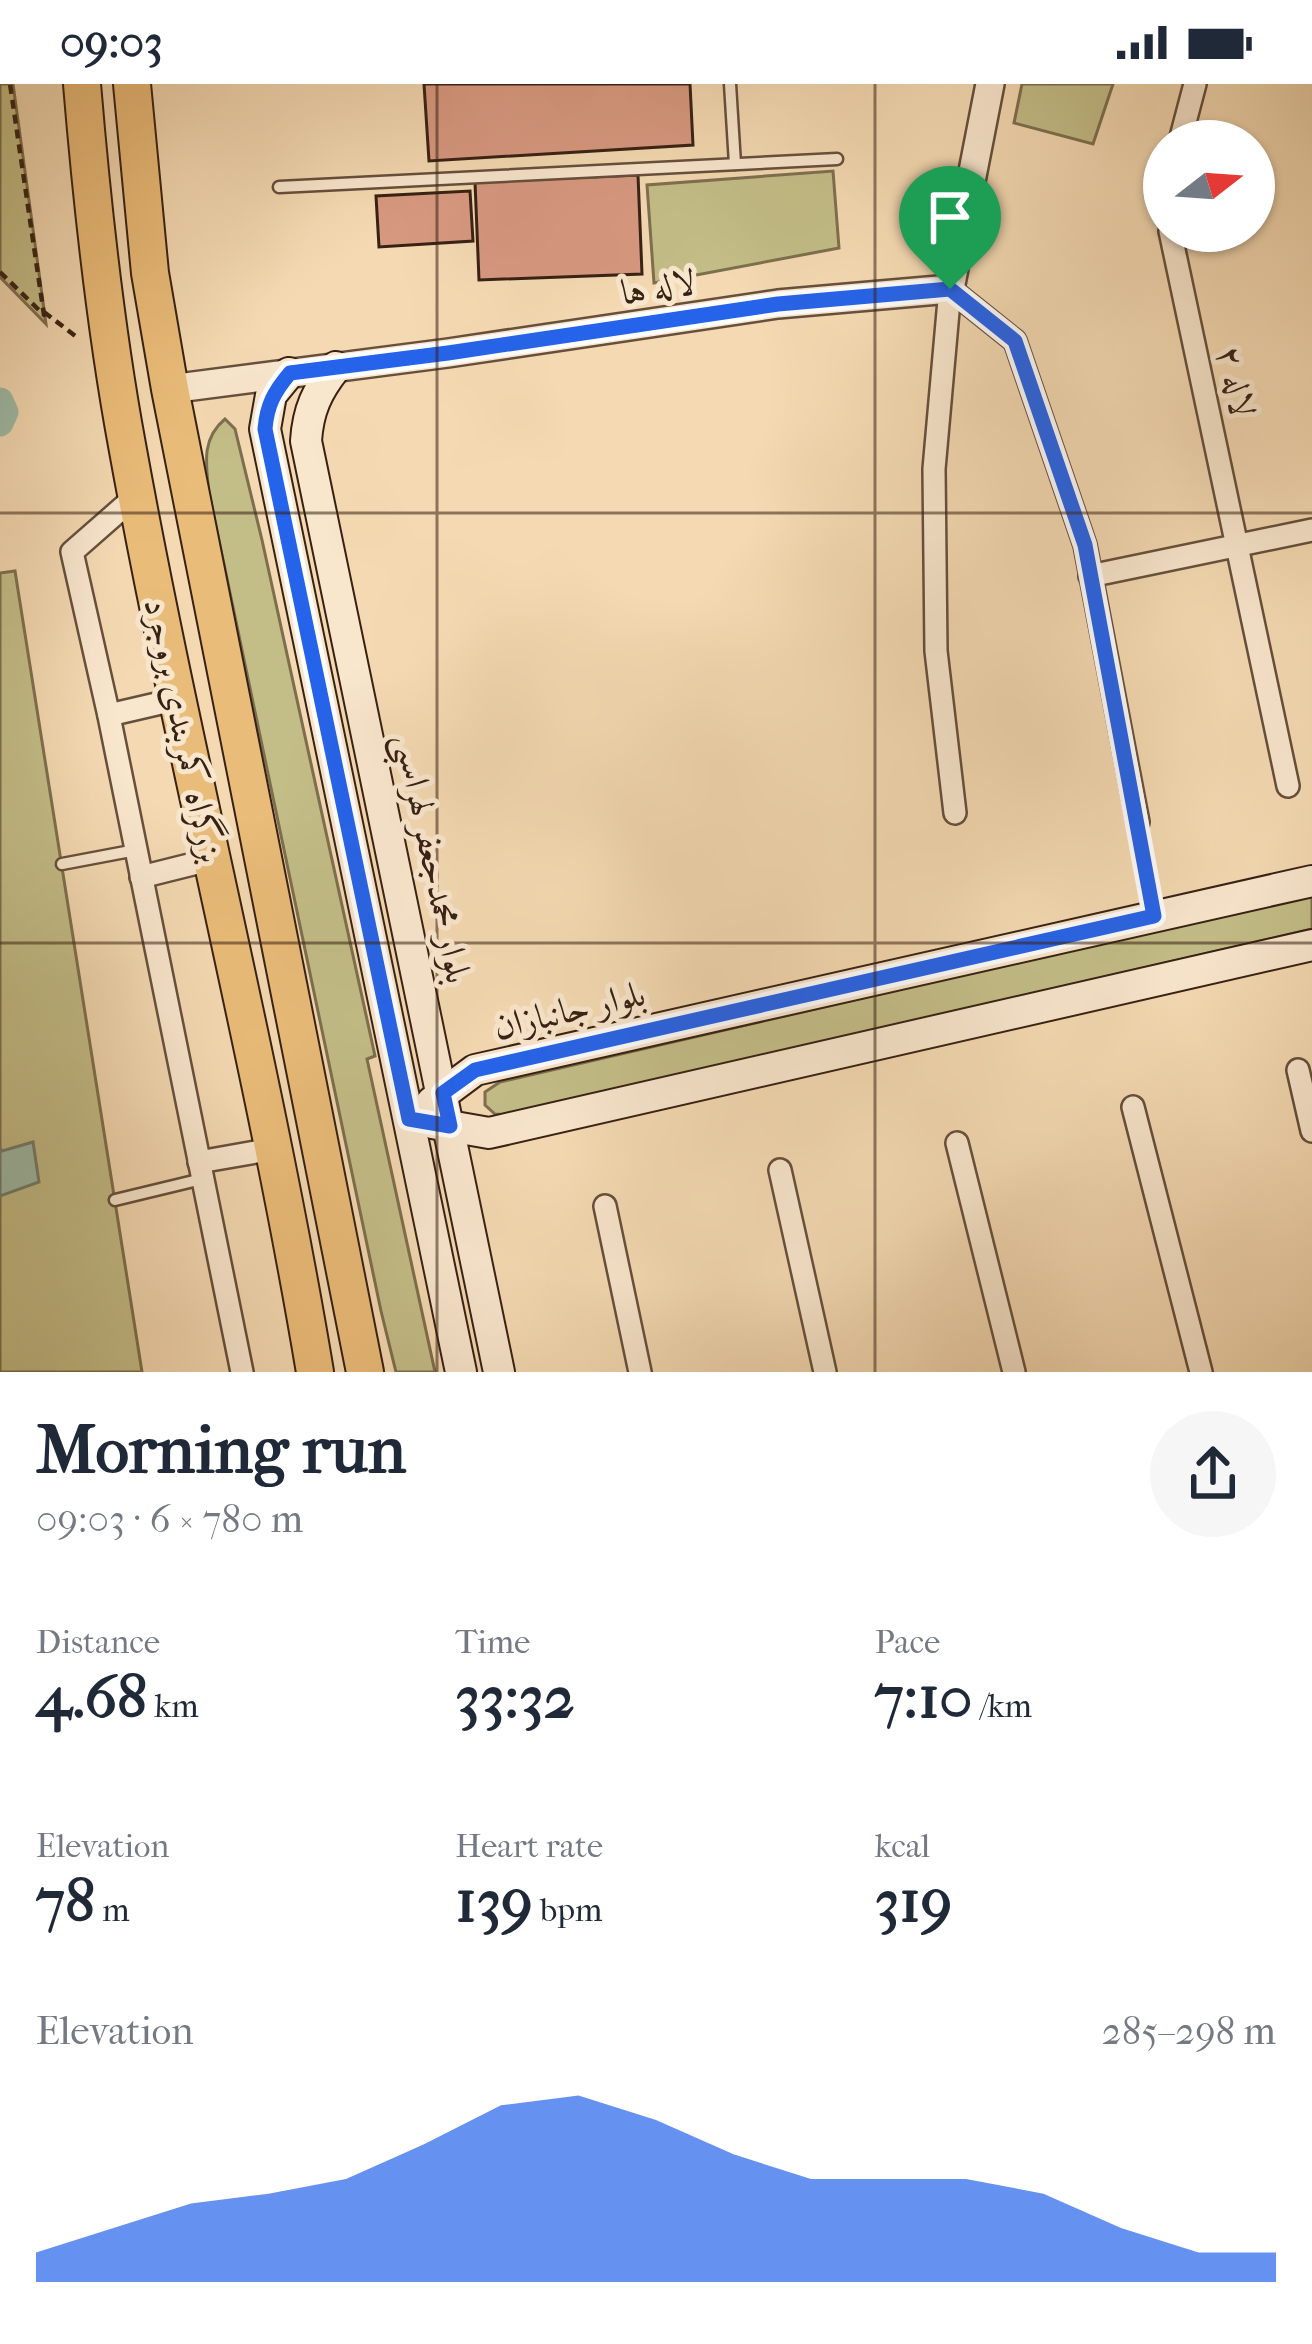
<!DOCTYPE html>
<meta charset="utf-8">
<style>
:root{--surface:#fff;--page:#f6f6f7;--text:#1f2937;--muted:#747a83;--accent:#2563eb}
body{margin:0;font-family:"IM FELL French Canon",Amiri,serif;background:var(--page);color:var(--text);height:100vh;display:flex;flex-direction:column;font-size:45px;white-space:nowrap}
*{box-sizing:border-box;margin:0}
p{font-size:39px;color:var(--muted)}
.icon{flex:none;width:66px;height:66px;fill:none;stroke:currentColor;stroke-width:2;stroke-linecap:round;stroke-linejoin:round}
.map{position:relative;height:1288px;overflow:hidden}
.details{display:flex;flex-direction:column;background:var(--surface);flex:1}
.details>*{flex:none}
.needle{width:78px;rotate:73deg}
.tools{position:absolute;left:1143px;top:36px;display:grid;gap:24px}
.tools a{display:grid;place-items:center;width:132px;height:132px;border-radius:50%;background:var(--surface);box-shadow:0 3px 9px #0004;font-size:60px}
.pin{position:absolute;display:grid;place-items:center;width:102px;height:102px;color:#fff;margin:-123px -51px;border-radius:50% 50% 50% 0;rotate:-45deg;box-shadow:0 0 12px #0007}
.pin .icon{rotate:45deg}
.round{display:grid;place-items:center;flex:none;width:126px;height:126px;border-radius:63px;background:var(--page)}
.head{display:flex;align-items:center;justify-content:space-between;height:204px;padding:0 36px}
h1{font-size:66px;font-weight:700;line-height:90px}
.stats{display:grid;grid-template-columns:repeat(3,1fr);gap:18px;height:204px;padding:12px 36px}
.stats div{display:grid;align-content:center}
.stats b{font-size:60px;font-weight:700}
.stats small{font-size:33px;font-weight:400}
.stats p{font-size:33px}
.chart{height:336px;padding:24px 36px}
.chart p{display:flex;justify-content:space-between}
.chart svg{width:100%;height:216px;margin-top:12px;fill:var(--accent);opacity:.7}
.status{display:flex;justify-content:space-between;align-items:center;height:84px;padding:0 60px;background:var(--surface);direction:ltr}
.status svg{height:33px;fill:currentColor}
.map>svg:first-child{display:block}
.green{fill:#c3bd87;stroke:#7d6f4e;stroke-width:3}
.water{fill:#9dbba7;stroke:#747d6c;stroke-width:3}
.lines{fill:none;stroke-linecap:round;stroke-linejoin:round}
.canal{stroke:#9dbba7;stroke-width:27}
.building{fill:#d79880;stroke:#372114;stroke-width:3}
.service-casing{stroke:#664f3c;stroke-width:15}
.minor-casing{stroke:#664f3c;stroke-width:26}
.tertiary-casing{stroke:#664f3c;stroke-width:32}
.secondary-casing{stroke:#372114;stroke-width:34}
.trunk-casing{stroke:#372114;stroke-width:40}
.path{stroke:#372114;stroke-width:4.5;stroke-dasharray:9 6;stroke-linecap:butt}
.service{stroke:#f8e6cd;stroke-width:10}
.minor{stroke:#f8e6cd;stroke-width:21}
.tertiary{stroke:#f8e6cd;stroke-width:27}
.secondary{stroke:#f8e6cd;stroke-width:30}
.trunk{stroke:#eabc79;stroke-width:36}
.route-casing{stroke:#fff;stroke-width:24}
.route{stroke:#2563eb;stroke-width:15}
.grid{fill:none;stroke:#372114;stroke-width:3;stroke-opacity:0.55}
.labels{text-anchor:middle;stroke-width:10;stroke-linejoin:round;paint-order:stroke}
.street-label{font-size:36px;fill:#372114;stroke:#f8e6cd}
</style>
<div class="status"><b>09:03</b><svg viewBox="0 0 49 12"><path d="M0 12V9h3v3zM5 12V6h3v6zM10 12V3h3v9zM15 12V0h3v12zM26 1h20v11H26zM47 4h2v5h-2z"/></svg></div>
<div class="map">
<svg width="1312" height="1288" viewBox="0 0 1312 1288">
<rect width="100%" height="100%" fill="#f4d9b2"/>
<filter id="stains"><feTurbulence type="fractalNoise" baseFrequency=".00167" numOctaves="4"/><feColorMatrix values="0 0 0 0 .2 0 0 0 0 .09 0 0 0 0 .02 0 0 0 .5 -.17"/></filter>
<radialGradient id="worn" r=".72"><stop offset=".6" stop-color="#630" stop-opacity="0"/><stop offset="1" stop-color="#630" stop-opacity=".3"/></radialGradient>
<g class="green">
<polygon points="0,0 13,0 46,240 0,193"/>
<polygon points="1022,0 1113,0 1093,60 1014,39"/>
<polygon points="833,87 839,164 654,199 647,101"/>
<path d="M 225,335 L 235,345 L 262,456 L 375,972 L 367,975 L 435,1288 L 396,1288 L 381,1227 L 209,409 C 206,380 201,355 225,335 Z"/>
<polygon points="15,487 142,1288 0,1288 0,489"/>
<polygon points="1312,810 1312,845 507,1031 495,1030 485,1021 485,1008 500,998"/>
</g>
<polygon class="water" points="33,1058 39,1098 0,1112 0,1064 2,1067"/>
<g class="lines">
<polyline class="canal" points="0,317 5,328 0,339"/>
</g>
<g class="building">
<polygon points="424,0 690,0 693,61 429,77"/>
<polygon points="638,91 642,190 479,196 475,98"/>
<polygon points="470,107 473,157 379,163 376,112"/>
</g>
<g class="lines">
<defs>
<g id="service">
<polyline points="730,0 735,80"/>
<polyline points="279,103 837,75"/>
<polyline points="62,780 136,766"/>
<polyline points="115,1116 202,1095"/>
</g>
<g id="minor">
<polyline points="1180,57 1195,0"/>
<polyline points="1170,147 1288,702"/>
<polyline points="950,205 1015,257 1085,461 1138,738"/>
<polyline points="950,205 934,385 936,567 955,729"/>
<polyline points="137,411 72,468 109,632 242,1288"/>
<polyline points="1090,492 1312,446"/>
<polyline points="109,631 178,615"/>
<polyline points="141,793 213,775"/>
<polyline points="1298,986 1312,1047"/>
<polyline points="1133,1023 1201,1288"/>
<polyline points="957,1059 1014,1288"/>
<polyline points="199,1078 273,1065"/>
<polyline points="780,1086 825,1288"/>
<polyline points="605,1122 640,1288"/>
</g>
<polyline id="tertiary" points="170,305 448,269 778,220 950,205 990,0"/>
<g id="secondary">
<path d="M 336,283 C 317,307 308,326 306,357 L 499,1288"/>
<polyline points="289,289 271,311 265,345 461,1288"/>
<polyline points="432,1018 475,986 1312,797"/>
<polyline points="432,1039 489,1049 1312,861"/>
</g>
<g id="trunk">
<path d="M 82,0 C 92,120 105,242 127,361 C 183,671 263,977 315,1288"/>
<polyline points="132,0 150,189 170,305 365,1288"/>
</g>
</defs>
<use href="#service" class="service-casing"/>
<use href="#minor" class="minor-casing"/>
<use href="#tertiary" class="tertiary-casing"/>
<use href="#secondary" class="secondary-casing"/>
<use href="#trunk" class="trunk-casing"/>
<g class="path">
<polyline points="0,188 44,231 10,0"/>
<polyline points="44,228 78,254"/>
<polyline points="1142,761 1150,809"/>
</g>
<use href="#service" class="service"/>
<use href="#minor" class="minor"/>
<use href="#tertiary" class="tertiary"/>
<use href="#secondary" class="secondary"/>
<use href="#trunk" class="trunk"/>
</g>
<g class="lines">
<defs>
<path id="route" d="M 950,205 L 1015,257 L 1085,461 L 1154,832 L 475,986 L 443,1009 L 450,1042 L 409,1035 L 265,345 C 267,321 274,308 290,289 L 448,269 L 778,220 Z"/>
</defs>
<use href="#route" class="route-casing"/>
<use href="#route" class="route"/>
</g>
<path class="grid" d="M 437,0 L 437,1288M 875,0 L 875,1288M 0,429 L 1312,429M 0,859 L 1312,859"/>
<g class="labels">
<g class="street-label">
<text transform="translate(658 202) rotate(-9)" y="13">لاله ها</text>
<text transform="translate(1237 297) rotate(78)" y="13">لاله ۲</text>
<text transform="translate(185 646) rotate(78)" y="13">بزرگراه کمربندی بروجرد</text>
<text transform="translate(434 774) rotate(78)" y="13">بلوار محمدجعفر لهراسبی</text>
<text transform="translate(569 925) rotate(-13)" y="13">بلوار جانبازان</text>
</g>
</g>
<rect width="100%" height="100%" filter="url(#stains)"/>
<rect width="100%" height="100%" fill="url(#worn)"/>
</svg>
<div class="tools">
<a><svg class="needle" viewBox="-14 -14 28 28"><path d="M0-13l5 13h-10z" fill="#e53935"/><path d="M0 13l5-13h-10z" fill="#747a83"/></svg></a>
</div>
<div class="pin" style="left:950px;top:205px;background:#1e9e55"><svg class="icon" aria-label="arrive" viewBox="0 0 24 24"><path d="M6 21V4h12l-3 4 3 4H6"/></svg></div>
</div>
<section class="details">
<div class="head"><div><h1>Morning run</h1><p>09:03 · 6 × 780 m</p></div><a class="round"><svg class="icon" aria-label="share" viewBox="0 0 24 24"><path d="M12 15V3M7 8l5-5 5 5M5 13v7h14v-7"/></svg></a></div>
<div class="stats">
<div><p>Distance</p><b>4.68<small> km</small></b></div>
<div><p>Time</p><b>33:32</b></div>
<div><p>Pace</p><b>7:10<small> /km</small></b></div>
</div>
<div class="stats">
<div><p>Elevation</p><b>78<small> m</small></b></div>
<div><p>Heart rate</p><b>139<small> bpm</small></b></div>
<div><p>kcal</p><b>319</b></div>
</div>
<div class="chart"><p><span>Elevation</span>285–298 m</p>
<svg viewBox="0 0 160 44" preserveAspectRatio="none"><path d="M0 44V38L10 33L20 28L30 26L40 23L50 16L60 8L70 6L80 11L90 18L100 23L110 23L120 23L130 26L140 33L150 38L160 38V44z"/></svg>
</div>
</section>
